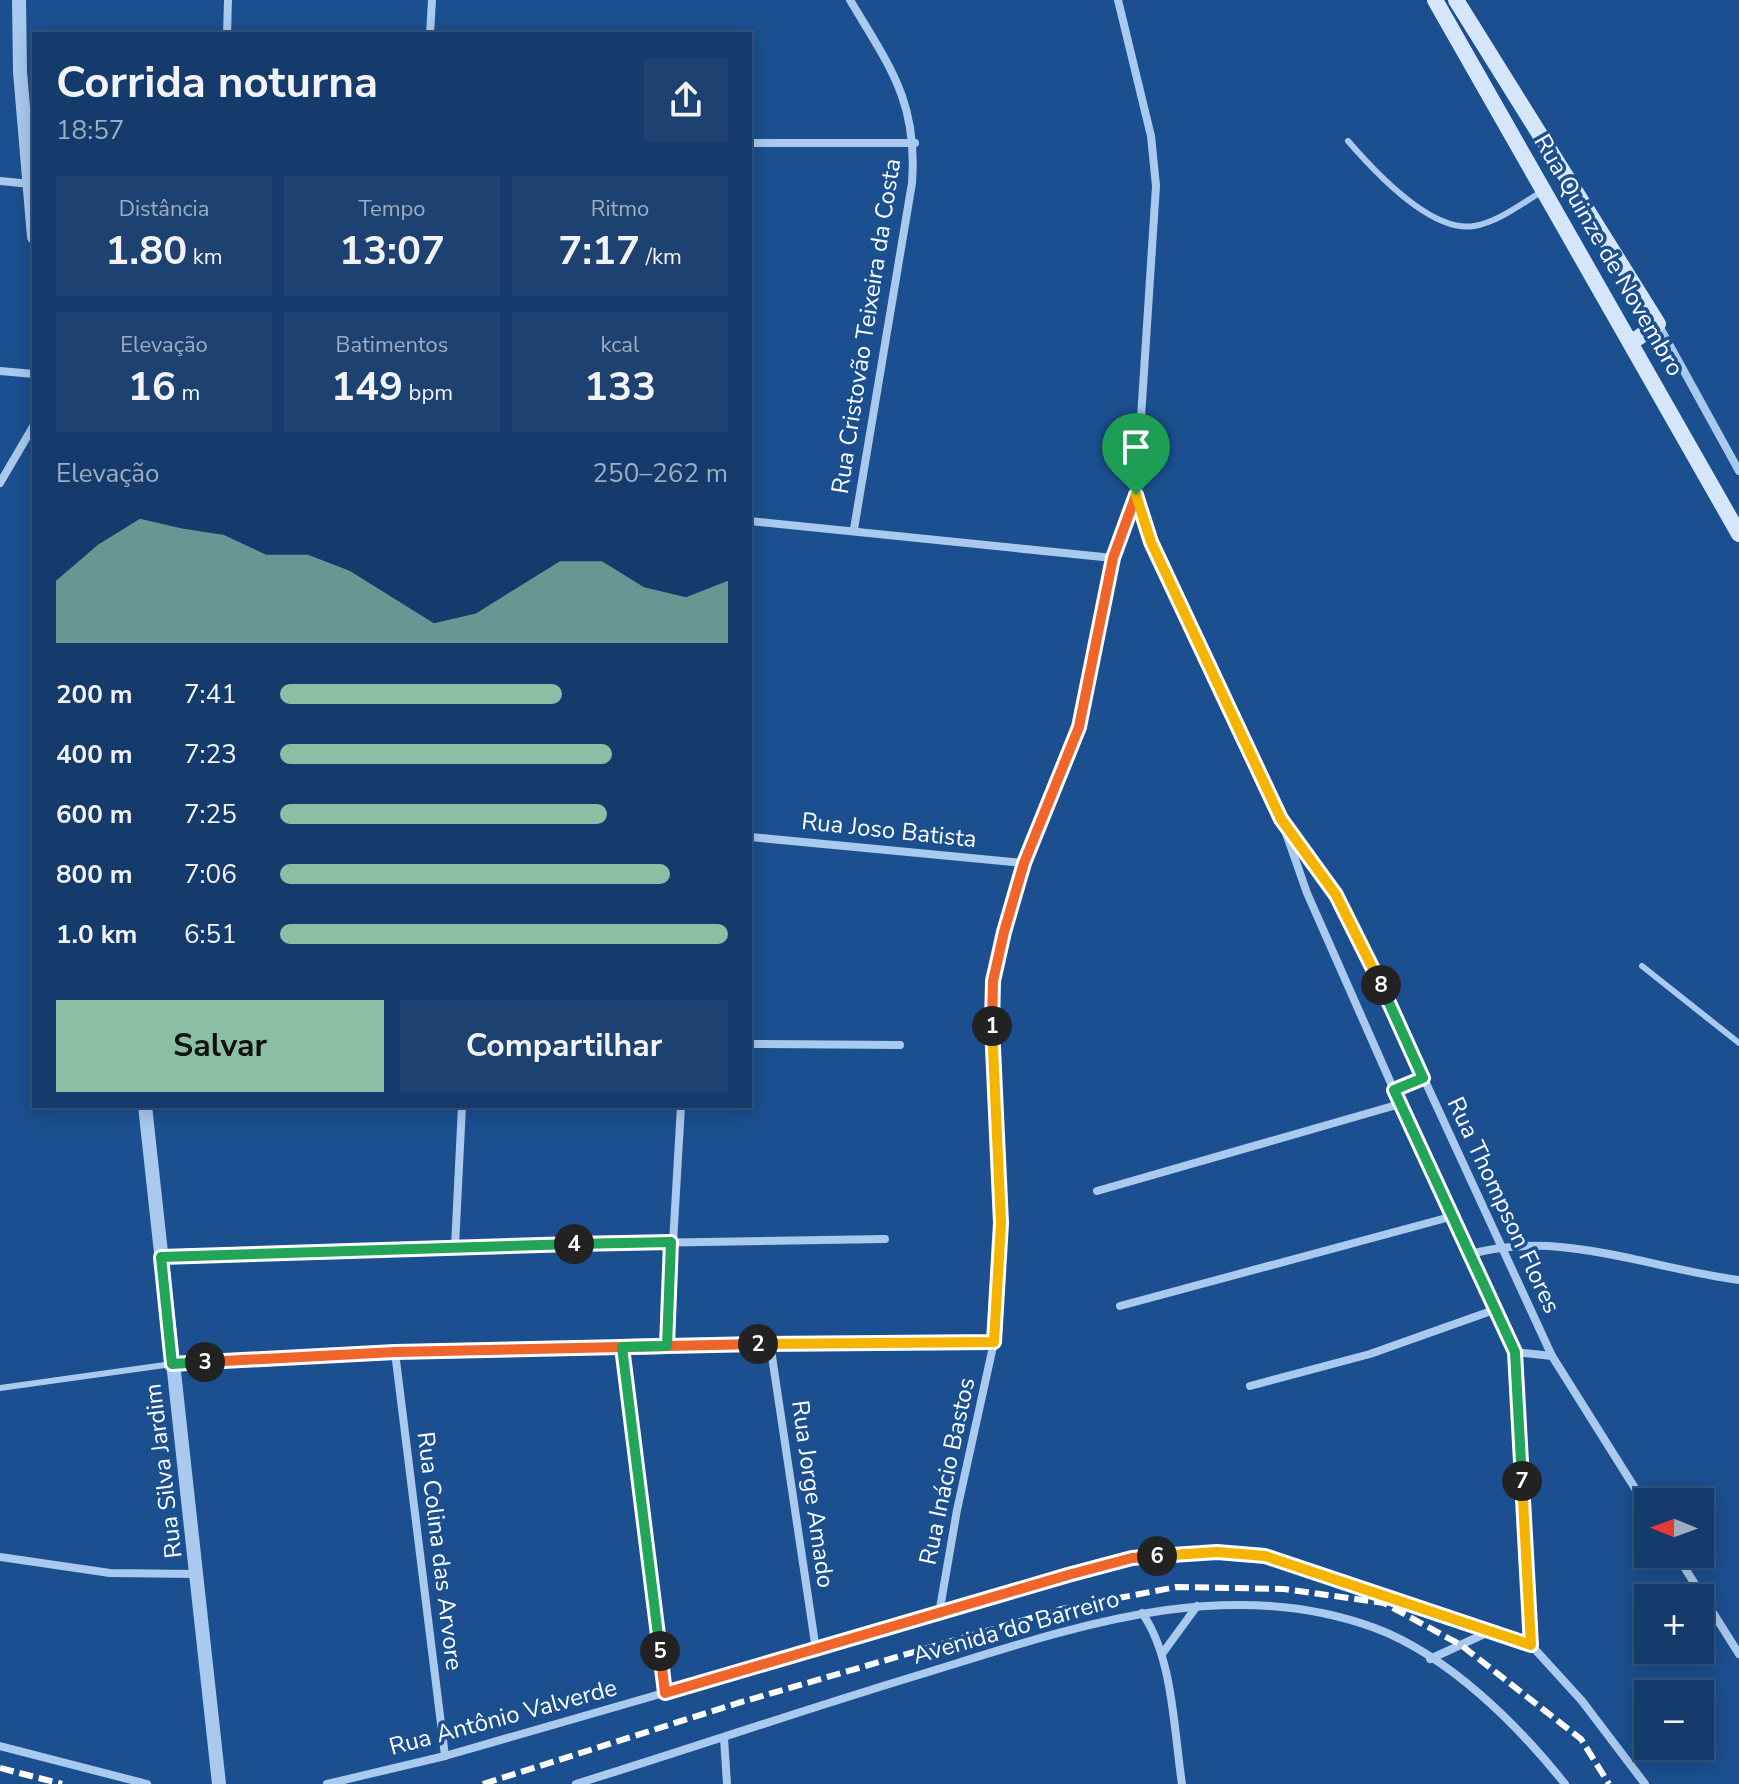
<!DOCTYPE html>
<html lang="pt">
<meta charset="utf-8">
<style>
:root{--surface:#143b6b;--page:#1d4271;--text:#f1f3f6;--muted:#9dadc1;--line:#33557e;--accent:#8abfa5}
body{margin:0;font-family:"Nunito Sans",sans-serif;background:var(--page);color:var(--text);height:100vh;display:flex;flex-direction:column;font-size:30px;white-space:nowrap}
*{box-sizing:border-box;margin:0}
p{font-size:26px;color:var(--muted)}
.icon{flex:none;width:44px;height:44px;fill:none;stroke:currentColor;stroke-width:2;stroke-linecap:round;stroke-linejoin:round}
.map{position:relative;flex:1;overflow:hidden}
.drawer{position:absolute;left:32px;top:32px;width:720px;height:1076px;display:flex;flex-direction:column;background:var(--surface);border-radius:0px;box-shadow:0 4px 20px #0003,0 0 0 2px var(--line)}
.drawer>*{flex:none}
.needle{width:52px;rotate:271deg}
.buttons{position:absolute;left:1634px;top:1488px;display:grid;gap:16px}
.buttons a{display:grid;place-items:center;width:80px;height:80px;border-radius:0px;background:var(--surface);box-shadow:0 4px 20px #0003,0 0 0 2px var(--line);font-size:40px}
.pin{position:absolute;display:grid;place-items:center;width:68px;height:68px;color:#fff;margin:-82px -34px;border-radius:50% 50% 50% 0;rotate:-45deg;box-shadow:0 0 8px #0007}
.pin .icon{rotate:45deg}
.km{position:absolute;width:40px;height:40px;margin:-20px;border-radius:50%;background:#222;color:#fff;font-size:22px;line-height:40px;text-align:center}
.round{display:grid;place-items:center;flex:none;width:84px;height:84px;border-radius:0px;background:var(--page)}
.headline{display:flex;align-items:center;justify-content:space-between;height:136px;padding:0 24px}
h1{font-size:44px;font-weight:700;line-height:60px}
.stats{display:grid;grid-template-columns:repeat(3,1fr);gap:12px;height:136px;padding:8px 24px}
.stats div{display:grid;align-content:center;border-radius:0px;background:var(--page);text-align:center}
.stats b{font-size:40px;font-weight:700}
.stats small{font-size:22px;font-weight:400}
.stats p{font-size:22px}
.chart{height:224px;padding:16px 24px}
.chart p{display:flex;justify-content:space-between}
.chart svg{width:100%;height:144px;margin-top:8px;fill:var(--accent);opacity:.7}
.cta{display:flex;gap:16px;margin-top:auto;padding:16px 24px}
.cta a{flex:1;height:92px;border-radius:0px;background:var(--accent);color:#111;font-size:32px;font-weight:700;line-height:92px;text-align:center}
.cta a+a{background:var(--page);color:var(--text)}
ul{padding:0 24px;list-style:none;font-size:26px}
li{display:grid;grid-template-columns:128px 96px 1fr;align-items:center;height:60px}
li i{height:20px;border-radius:10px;background:var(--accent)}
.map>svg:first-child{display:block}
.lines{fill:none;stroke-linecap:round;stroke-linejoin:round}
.service{stroke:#a9c9ee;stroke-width:6}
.minor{stroke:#a9c9ee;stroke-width:8}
.tertiary{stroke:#a9c9ee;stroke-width:14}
.secondary{stroke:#d6e6fa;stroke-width:16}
.rail{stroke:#fff;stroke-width:6;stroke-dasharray:14 6;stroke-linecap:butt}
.split-1-casing{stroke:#fff;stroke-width:16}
.split-2-casing{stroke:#fff;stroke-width:16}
.split-3-casing{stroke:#fff;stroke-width:16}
.split-4-casing{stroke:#fff;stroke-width:16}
.split-5-casing{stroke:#fff;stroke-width:16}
.split-6-casing{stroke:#fff;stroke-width:16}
.split-7-casing{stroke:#fff;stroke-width:16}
.split-8-casing{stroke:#fff;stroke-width:16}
.split-9-casing{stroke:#fff;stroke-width:16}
.split-1{stroke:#f0652b;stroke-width:10}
.split-2{stroke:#f5b400;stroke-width:10}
.split-3{stroke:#f0652b;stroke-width:10}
.split-4{stroke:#22a559;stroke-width:10}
.split-5{stroke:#22a559;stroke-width:10}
.split-6{stroke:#f0652b;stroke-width:10}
.split-7{stroke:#f5b400;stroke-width:10}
.split-8{stroke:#22a559;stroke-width:10}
.split-9{stroke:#f5b400;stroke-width:10}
.labels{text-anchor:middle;stroke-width:7;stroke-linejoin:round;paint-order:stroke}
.street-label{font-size:24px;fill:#fff;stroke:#1b4f8f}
</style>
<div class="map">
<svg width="1739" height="1784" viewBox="0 0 1739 1784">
<rect width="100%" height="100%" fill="#1b4f8f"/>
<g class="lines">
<g class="service">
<path d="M 1348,141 C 1374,171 1431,233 1474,226 C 1498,222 1521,204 1541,192"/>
<polyline points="1642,966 1739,1043"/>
<polyline points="0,1388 172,1364"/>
</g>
<g class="minor">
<path d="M 850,0 C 890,67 918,102 912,183 L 854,529"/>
<polyline points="1118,0 1151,136 1156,186 1136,495 1151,542 1281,819 1307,893 1450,1217 1515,1352 1531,1645"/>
<polyline points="227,34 228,0"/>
<polyline points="430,34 432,0"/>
<polyline points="750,143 915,143"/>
<polyline points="0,181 31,184"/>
<polyline points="1658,324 1739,471"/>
<polyline points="0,371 34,374"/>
<polyline points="0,483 34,425"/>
<polyline points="750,521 1113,558"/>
<polyline points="1288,829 1336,895 1360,940 1552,1356"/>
<polyline points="750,837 1024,863"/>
<polyline points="750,1044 900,1045"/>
<polyline points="1394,1090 1423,1078"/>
<polyline points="1097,1191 1400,1104"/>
<polyline points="455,1246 462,1106"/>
<path d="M 1467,1255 C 1560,1228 1647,1268 1739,1280"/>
<polyline points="161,1257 455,1246 885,1239"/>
<polyline points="1120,1306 1450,1217"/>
<polyline points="770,1343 816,1650"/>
<polyline points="667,1346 681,1106"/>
<polyline points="622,1347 665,1693"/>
<polyline points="395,1352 445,1756"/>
<polyline points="1515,1352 1552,1356 1648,1509"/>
<polyline points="172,1364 395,1352 994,1342"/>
<polyline points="1250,1386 1370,1354 1494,1310"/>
<polyline points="1676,1554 1739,1654"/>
<polyline points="0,1557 110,1573 196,1574"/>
<path d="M 1142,1613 C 1173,1656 1174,1732 1182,1784"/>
<polyline points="939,1614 957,1510 994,1342 1001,1223 993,981 1024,863 1079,727 1113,558 1136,496"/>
<polyline points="1162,1654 1197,1606"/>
<polyline points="1430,1659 1493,1630"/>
<polyline points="724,1738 727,1784"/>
<polyline points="0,1746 147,1784"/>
<polyline points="327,1784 445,1756 1132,1558 1217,1552 1265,1556 1531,1645 1582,1701 1645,1784"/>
<path d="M 576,1784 C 692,1748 806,1709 922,1674 C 1069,1629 1223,1572 1375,1628 C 1449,1656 1517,1724 1565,1784"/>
</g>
<g class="tertiary">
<polyline points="19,0 20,72 34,237"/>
<polyline points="145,1106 219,1784"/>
</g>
<g class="secondary">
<polyline points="1435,0 1739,534"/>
<polyline points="1456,0 1658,324 1632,342"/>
</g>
<g class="rail">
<polyline points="0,1768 62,1784"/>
<polyline points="483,1784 738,1703 1062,1609 1176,1587 1284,1589 1384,1603 1461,1645 1581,1739 1609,1784"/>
</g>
</g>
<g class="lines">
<defs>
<polyline id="split-1" points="992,1026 993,981 1004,932 1024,863 1079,727 1113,558 1136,495"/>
<polyline id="split-2" points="758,1344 994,1342 1001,1223 992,1026"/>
<polyline id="split-3" points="205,1362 395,1352 758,1344"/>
<polyline id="split-4" points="205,1362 172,1364 161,1257 574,1244"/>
<polyline id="split-5" points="574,1244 671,1242 667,1346 622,1347 660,1651"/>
<polyline id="split-6" points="660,1651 665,1693 1068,1575 1132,1558 1157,1556"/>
<polyline id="split-7" points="1157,1556 1217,1552 1265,1556 1531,1645 1522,1481"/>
<polyline id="split-8" points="1381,985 1423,1078 1394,1090 1515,1352 1522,1481"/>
<polyline id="split-9" points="1136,495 1151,542 1281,819 1336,895 1381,985"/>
</defs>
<use href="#split-1" class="split-1-casing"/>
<use href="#split-2" class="split-2-casing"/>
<use href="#split-3" class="split-3-casing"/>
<use href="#split-4" class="split-4-casing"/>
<use href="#split-5" class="split-5-casing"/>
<use href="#split-6" class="split-6-casing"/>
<use href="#split-7" class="split-7-casing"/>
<use href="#split-8" class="split-8-casing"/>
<use href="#split-9" class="split-9-casing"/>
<use href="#split-1" class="split-1"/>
<use href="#split-2" class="split-2"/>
<use href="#split-3" class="split-3"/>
<use href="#split-4" class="split-4"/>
<use href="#split-5" class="split-5"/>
<use href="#split-6" class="split-6"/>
<use href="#split-7" class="split-7"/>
<use href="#split-8" class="split-8"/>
<use href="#split-9" class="split-9"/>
</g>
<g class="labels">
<g class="street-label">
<text transform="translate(1609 255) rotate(60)" y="8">Rua Quinze de Novembro</text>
<text transform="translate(866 326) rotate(-81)" y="8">Rua Cristovão Teixeira da Costa</text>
<text transform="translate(889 830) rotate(6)" y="8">Rua Joso Batista</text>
<text transform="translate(1504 1205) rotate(65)" y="8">Rua Thompson Flores</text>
<text transform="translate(163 1471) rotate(-97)" y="8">Rua Silva Jardim</text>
<text transform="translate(947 1471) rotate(-78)" y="8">Rua Inácio Bastos</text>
<text transform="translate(813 1494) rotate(82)" y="8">Rua Jorge Amado</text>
<text transform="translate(440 1551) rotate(83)" y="8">Rua Colina das Arvore</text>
<text transform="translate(1016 1627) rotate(-16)" y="8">Avenida do Barreiro</text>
<text transform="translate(503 1717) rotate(-15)" y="8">Rua Antônio Valverde</text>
</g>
</g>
</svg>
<div class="buttons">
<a><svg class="needle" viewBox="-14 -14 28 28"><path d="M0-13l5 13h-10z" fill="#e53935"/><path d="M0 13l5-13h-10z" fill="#9dadc1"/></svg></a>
<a>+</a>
<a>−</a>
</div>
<div class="pin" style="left:1136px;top:495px;background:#1e9e55"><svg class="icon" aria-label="arrive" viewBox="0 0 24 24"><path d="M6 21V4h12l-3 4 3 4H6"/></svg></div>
<b class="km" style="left:992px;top:1026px">1</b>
<b class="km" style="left:758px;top:1344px">2</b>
<b class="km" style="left:205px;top:1362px">3</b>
<b class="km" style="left:574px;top:1244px">4</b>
<b class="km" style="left:660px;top:1651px">5</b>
<b class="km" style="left:1157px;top:1556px">6</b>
<b class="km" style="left:1522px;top:1481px">7</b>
<b class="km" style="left:1381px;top:985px">8</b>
<section class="drawer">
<div class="headline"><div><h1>Corrida noturna</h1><p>18:57</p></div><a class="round"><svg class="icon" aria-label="share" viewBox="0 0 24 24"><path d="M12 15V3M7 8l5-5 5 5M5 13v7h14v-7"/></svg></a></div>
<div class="stats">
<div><p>Distância</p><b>1.80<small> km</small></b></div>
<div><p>Tempo</p><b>13:07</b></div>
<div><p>Ritmo</p><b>7:17<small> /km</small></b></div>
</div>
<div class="stats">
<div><p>Elevação</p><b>16<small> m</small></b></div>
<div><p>Batimentos</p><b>149<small> bpm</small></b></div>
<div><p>kcal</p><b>133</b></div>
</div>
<div class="chart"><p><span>Elevação</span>250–262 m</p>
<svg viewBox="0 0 160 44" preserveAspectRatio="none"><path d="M0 44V25L10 14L20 6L30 9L40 11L50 17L60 17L70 22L80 30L90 38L100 35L110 27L120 19L130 19L140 27L150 30L160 25V44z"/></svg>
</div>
<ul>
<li><b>200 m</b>7:41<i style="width:63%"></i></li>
<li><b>400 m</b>7:23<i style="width:74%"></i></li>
<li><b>600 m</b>7:25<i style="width:73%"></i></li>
<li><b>800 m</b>7:06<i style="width:87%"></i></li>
<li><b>1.0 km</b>6:51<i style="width:100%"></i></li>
</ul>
<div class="cta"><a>Salvar</a><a>Compartilhar</a></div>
</section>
</div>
